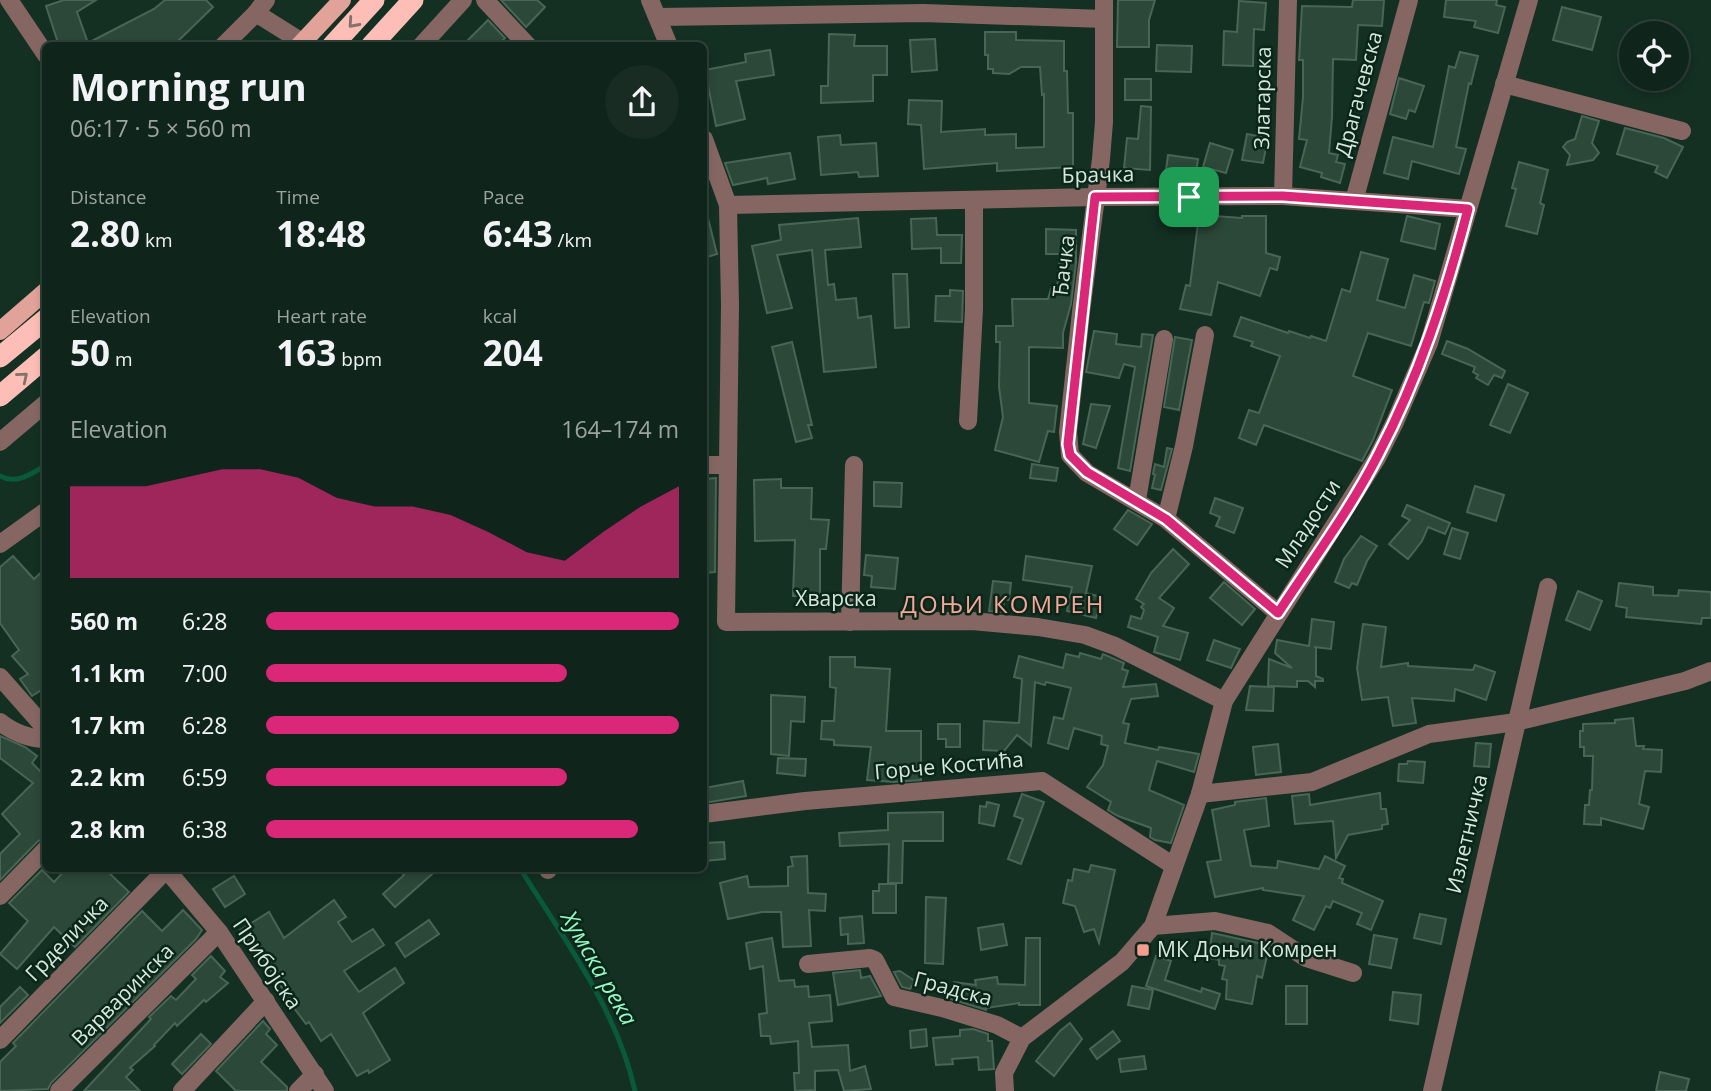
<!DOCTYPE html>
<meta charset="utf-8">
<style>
:root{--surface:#0f241a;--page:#182c23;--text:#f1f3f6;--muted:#9ba4a2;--line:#2f4139;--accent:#db2777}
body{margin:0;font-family:"Open Sans",sans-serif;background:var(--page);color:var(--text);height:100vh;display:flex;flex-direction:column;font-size:26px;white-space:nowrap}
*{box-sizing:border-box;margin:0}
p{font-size:23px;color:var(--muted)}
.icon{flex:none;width:38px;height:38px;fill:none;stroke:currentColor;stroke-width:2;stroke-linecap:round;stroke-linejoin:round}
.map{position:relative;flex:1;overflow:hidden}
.panel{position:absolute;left:42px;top:42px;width:665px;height:830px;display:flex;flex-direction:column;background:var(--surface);border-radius:10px;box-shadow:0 4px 10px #0003,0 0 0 2px var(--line)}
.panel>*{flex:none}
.tools{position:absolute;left:1619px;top:21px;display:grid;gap:14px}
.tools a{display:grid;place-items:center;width:70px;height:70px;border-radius:50%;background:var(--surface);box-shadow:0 4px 10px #0003,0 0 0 2px var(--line);font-size:35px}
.pin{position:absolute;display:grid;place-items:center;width:60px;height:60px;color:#fff;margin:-30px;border-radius:14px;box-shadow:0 4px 10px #0006}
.round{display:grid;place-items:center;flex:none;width:74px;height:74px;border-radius:37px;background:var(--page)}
.overview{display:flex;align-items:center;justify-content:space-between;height:119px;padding:0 28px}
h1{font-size:38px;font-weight:700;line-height:52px}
.stats{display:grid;grid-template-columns:repeat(3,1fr);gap:10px;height:119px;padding:7px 28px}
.stats div{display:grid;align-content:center}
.stats b{font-size:35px;font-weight:700}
.stats small{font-size:19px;font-weight:400}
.stats p{font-size:19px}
.chart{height:196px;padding:14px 28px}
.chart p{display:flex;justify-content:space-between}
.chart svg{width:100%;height:126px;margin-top:7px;fill:var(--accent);opacity:.7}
ul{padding:0 28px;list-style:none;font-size:23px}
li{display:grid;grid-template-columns:112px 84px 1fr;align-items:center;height:52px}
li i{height:18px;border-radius:9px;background:var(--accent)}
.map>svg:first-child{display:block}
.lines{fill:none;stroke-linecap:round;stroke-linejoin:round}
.stream{stroke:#085a3a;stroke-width:5}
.building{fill:#2c4839;stroke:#486555;stroke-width:2}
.minor{stroke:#856662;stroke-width:18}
.major{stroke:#e1a299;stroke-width:18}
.highway{stroke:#fcbeb6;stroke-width:21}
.oneway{stroke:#827267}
.route-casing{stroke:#fff;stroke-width:14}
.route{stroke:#db2777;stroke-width:9}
.poi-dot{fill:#f59c91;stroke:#092618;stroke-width:2.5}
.labels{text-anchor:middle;stroke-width:5;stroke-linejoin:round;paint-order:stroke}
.street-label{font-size:21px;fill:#d7e7dd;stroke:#092618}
.poi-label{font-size:21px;fill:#d7e7dd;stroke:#092618;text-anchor:start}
.water-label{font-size:23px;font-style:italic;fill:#94f9c4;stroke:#092618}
.quarter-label{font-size:24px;letter-spacing:2px;fill:#f8a69a;stroke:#092618}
</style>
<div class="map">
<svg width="1711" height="1091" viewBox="0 0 1711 1091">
<rect width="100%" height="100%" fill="#143022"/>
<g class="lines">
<g class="stream">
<path d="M 0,476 C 15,485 32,474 46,465"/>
<path d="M 520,868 C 563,938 617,1009 635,1091"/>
</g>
</g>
<g class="building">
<polygon points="64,0 96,0 77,12 88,43 154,9 165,0 206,0 213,7 173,46 59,46 46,6"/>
<polygon points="501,0 537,0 545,7 526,27"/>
<polygon points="1118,0 1155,0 1149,20 1149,47 1117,47"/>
<polygon points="1353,0 1384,0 1382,26 1358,25 1356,60 1333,59 1332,117 1329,153 1338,155 1336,162 1345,164 1340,183 1321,177 1322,173 1300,167 1307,140 1299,139 1303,97 1303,60 1299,60 1302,6 1352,7"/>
<polygon points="1446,0 1497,0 1496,5 1505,7 1498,33 1474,27 1476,21 1444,17"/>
<polygon points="1239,1 1266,3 1264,30 1254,29 1253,66 1223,65 1224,31 1237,32"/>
<polygon points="1562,7 1601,17 1592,50 1553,40"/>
<polygon points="488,20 505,38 497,46 462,46"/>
<polygon points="985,32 1016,32 1016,40 1064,41 1064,71 1067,71 1068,113 1073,113 1073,167 997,171 997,163 924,169 921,125 908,124 909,100 942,101 941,132 985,129 985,135 1016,134 1016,148 1044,147 1044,94 1042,95 1040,67 1021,67 1009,74 993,73 993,69 988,69 988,55 985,55"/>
<polygon points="829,34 855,35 854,46 887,46 887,75 873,75 873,101 821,103 821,86 828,86"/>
<polygon points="935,39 937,70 912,72 910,40"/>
<polygon points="1157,45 1192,46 1191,72 1156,71"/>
<polygon points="770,50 774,75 736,81 745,119 716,126 705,70 746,62 745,54"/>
<polygon points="1460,52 1478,56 1471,84 1469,83 1456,147 1466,149 1459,174 1412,161 1408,179 1384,173 1393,137 1433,147 1449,66 1455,68"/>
<polygon points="1399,78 1424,86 1415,112 1409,110 1406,119 1390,114"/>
<rect x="1125" y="79" width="26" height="21"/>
<polygon points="1141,106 1151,107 1150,170 1124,168 1127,138 1138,139"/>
<polygon points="1582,116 1599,121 1592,143 1599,153 1593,160 1567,165 1570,155 1563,147 1567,142 1575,139"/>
<polygon points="1625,128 1664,138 1683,147 1667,178 1655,172 1658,166 1617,154"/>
<polygon points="1247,134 1268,138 1263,163 1242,160"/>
<polygon points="840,135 841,145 876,143 878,176 859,177 858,172 821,175 818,137"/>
<polygon points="1210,143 1233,150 1226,173 1203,167"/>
<polygon points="790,153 795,179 768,184 767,178 733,185 725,163"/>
<polygon points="1168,155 1198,159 1196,174 1166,170"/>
<polygon points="1519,162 1548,170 1540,203 1544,205 1537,234 1506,226 1516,189 1512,188"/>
<polygon points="1199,215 1242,218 1242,216 1266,216 1266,253 1280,257 1277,270 1270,268 1260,296 1218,282 1211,315 1180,309 1186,285 1190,286"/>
<polygon points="1407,216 1440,224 1435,249 1401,241"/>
<polygon points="708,218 717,254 704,258 704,219"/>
<polygon points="858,218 861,247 825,250 828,285 834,284 836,300 856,298 858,318 871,316 876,367 824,372 812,250 777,255 792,308 767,313 752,246 781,240 779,225"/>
<polygon points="936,218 937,235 962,235 961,263 941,263 941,248 912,249 911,219"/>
<polygon points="1046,229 1076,230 1076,263 1071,304 1063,333 1063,348 1029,347 1029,403 1057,406 1054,432 1048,431 1039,462 995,450 1003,417 999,387 1000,342 996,342 996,326 1013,326 1012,299 1048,299 1051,289 1057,290 1060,254 1046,254"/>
<polygon points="1361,252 1388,259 1377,300 1405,308 1414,275 1435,281 1429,303 1424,302 1411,346 1368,333 1353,376 1392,390 1373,440 1362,461 1264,425 1256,445 1239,438 1249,410 1259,413 1280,356 1251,346 1253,342 1234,336 1241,317 1288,333 1289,331 1310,338 1311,336 1326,341 1342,289 1350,292"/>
<polygon points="893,274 907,274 909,327 895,328"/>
<polygon points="950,290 963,291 962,322 935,321 936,296 950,296"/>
<polygon points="1094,331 1117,334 1116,344 1141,347 1142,334 1153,335 1130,471 1118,468 1135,367 1124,364 1119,378 1086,372"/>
<polygon points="1175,337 1192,340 1179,410 1164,407"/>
<polygon points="1447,341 1468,349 1505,371 1502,378 1494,375 1488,385 1476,378 1478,375 1473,372 1475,367 1442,354"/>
<polygon points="792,342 812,425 808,425 812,438 796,442 772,347"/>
<polygon points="1508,384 1528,393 1510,433 1490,425"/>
<polygon points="1091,404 1110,406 1096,448 1083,444"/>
<polygon points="1167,448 1172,449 1161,490 1152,488 1155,475 1153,474 1155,464 1164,467"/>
<polygon points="1032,464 1058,468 1056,481 1030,478"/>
<polygon points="716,478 715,572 704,573 704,479"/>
<polygon points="781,479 781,488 812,488 811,519 829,520 826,549 820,549 820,596 793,596 795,540 755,541 754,480"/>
<polygon points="874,482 902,483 901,507 874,506"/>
<polygon points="1475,486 1504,495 1496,521 1467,512"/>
<polygon points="1215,498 1243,508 1234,533 1216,526 1220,517 1210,513"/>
<polygon points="1407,505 1450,523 1445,534 1428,527 1422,541 1408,559 1389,544 1410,520 1402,516"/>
<polygon points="1128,510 1152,524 1137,545 1114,529"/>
<polygon points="1452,528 1468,533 1460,559 1444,554"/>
<polygon points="1361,536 1377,546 1367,561 1357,585 1352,583 1349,588 1335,582 1344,559"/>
<polygon points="1173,549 1189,564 1159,598 1174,608 1163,626 1188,633 1180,660 1154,652 1158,637 1128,627 1131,616 1141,619 1144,610 1141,607 1144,604 1136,599 1151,573"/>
<polygon points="866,555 898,558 895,589 871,587 872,576 864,575"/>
<polygon points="13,556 34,579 46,568 46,687 32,696 20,679 28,674 12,656 19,650 0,623 0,567"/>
<polygon points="1026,556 1092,566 1086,593 1101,597 1096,618 1067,611 1072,587 1023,580"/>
<polygon points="993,581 1011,583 1009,600 1004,600 1003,612 989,611"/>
<polygon points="1224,582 1255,609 1242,625 1210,598"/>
<polygon points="1619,583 1653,587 1653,595 1678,596 1679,590 1711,592 1711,618 1702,618 1701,624 1626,617 1627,608 1616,606"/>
<polygon points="1578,591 1602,601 1590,630 1566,620"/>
<polygon points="1312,619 1334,622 1331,649 1314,647 1316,647 1316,676 1323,679 1323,681 1315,681 1315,687 1308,681 1297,681 1297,687 1268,686 1269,659 1292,668 1275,653 1277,640 1309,646"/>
<polygon points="1363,624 1386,627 1381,667 1408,663 1408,666 1473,670 1475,665 1495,672 1486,700 1455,689 1454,701 1412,698 1416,723 1393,726 1388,697 1362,700 1357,668"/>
<polygon points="1214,640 1240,649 1231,668 1207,660"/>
<polygon points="1080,653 1101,659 1103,654 1124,663 1122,669 1128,671 1123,687 1156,684 1158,696 1131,699 1123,723 1129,724 1125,743 1158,750 1159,747 1199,754 1194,772 1157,761 1149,790 1184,805 1171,843 1155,840 1150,837 1151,828 1118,816 1108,810 1111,802 1087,787 1103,765 1108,746 1101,744 1102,736 1074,728 1068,749 1048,743 1054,717 1063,719 1071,688 1046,682 1045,685 1035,682 1031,746 1017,735 1004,751 983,750 984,721 1019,723 1022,679 1014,677 1019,656 1063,668 1066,654 1079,657"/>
<polygon points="830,657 855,657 855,667 890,669 886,731 921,731 921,780 894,782 867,780 871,747 834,745 834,740 821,739 822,721 834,721 836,688 830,687"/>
<polygon points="1250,686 1274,687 1273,711 1246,710"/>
<polygon points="771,695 805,697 804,722 791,721 789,756 771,754"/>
<polygon points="1633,718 1636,746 1644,746 1643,749 1662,750 1661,772 1645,771 1639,804 1649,807 1643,829 1601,818 1601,825 1584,824 1585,805 1589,805 1590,790 1592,790 1593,756 1584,756 1584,747 1580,747 1580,731 1583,731 1583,724 1615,723 1615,720"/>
<polygon points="938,724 960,724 960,747 946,747 946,739 938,739"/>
<polygon points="0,736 25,747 37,756 32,763 43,774 46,772 46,838 38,841 0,880 0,854 20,834 2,814 33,783 0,758"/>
<polygon points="1476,743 1491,744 1489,767 1474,766"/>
<polygon points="1278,744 1281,772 1256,775 1253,747"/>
<polygon points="778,758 806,759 805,776 777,773"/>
<polygon points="1408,761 1425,762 1423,783 1398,781 1399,764 1407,764"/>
<polygon points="743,781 746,796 704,803 704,788"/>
<polygon points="1380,793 1381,809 1386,809 1388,824 1382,825 1382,829 1348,835 1336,858 1333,821 1295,824 1292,796 1309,794 1310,805"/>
<polygon points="1022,794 1044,802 1021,864 1008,859 1023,819 1014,816"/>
<polygon points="1266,798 1269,826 1244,830 1251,866 1277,868 1278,861 1319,869 1325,856 1345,866 1339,878 1343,879 1342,883 1383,901 1371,930 1357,924 1362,913 1333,901 1330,908 1326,906 1314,930 1293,920 1304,896 1263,890 1263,888 1215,897 1207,862 1221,860 1212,810 1235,805 1235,802"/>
<polygon points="987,802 999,805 994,826 979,823 980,806 986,807"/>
<polygon points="943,812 943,841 903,841 902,883 888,883 889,844 840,846 839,833 888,830 888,813"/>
<polygon points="724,842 725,859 704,861 704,843"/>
<polygon points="807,856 808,893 826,894 825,911 809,910 811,946 783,947 781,912 762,912 728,919 720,883 747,876 749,887 788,886 788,867 793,866 791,857"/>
<polygon points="1091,865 1115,870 1099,943 1094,929 1084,932 1075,906 1063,903 1068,880 1072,881 1074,869 1089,872"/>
<polygon points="67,868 104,868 129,892 75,947 54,927 17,969 0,954 28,921 9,903 42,870 54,882"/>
<polygon points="398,868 439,868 395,907 383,894 404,875"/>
<polygon points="234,876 245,894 225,907 213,889"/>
<polygon points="879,884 896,884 896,913 873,913 873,891 879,891"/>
<polygon points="926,897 946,898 943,964 925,963"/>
<polygon points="334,900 346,917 338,922 352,942 373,929 384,945 344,971 359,992 395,968 404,983 363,1013 390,1060 369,1073 368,1070 357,1076 331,1034 321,1041 309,1022 306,1024 282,992 284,991 257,949 253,952 240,930 269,912 284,938"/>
<polygon points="183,910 202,930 196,939 51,1083 48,1089 0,1091 0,1062 16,1046 13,1043 142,911 162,931"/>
<polygon points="1420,914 1446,919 1441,944 1414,938"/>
<polygon points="862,916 864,943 848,944 848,934 841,935 840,918"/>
<polygon points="429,920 439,934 405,957 396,943"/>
<polygon points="1003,924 1007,945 981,950 978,928"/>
<polygon points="1212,933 1263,944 1269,947 1262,978 1257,976 1252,1004 1226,999 1227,980 1222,979 1225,966 1219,965 1219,960 1209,958"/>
<polygon points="1374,935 1397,939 1391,968 1369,964"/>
<polygon points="772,938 779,981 794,980 795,987 808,986 809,997 830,995 832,1021 809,1023 812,1047 848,1045 850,1071 865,1066 871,1089 844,1091 838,1070 815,1071 815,1090 795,1091 794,1073 799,1073 798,1041 771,1044 770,1036 761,1036 759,1014 767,1013 763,966 750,969 746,943"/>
<polygon points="1026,938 1040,938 1040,1005 1019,1005 1019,1003 986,1008 986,1010 951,999 954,982 976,985 975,980 997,977 998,984 1025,985"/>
<polygon points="211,956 225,971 220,977 228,983 206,1002 204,1000 177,1026 175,1023 154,1045 155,1046 130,1068 133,1070 126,1077 140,1091 84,1091 151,1019 149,1017 171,996 176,1000 196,979 192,975"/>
<polygon points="1156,956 1171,961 1165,980 1201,992 1202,988 1220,994 1215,1009 1146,986"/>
<polygon points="860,970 861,978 870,976 881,996 838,1005 833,973"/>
<polygon points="900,971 915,981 910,989 902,987 894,972"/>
<polygon points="1132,986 1153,990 1149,1009 1128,1005"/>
<rect x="1286" y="986" width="21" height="38"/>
<polygon points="20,987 28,995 0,1023 0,1007"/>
<polygon points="1393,992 1421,995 1418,1024 1390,1020"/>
<polygon points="263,1021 270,1029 266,1034 277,1045 261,1062 287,1087 287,1091 236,1091 216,1071"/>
<polygon points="1070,1023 1082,1039 1054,1076 1036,1061 1060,1031"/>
<polygon points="926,1029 927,1046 911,1048 910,1031"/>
<polygon points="973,1029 988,1034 988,1041 992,1041 994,1069 979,1070 978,1057 952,1059 953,1064 936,1065 933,1038 960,1036 960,1030"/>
<polygon points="1113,1031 1120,1041 1097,1059 1090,1049"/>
<polygon points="201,1034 211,1044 182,1074 172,1064"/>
<polygon points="1144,1056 1146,1069 1121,1072 1119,1059"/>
<polygon points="1660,1072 1689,1079 1686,1091 1656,1091"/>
</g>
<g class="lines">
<g class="minor">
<polyline points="9,0 46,55"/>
<polyline points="266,0 256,13 302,42"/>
<polyline points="485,0 528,46"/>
<polyline points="650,0 669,46"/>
<polyline points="1104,0 1104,122 1101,159 1081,312 1068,432 1070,455 1087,473 1166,519 1278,613"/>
<polyline points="658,17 923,13 1104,19"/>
<polyline points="223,46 256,13"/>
<polyline points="421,46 463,0"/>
<polyline points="1504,84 1682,131"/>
<polyline points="704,139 728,205 730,305 726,622 972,621 1038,627 1085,635 1115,646 1224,701"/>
<polyline points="1283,196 1288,0"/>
<polyline points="1354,201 1409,0"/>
<polyline points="728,205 1095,197 1283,196 1468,209"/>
<polyline points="968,421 974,309 974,200"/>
<polyline points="0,442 46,403"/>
<polyline points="704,465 728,465"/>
<polyline points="1137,500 1164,339"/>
<polyline points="1166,519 1184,446 1205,335"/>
<polyline points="0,544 46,511"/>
<polyline points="850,622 854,465"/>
<polyline points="0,677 46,729"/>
<path d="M 0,722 C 12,732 30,739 46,739"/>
<polyline points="1200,794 1312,782 1429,734 1516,722 1685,681 1711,671"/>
<polyline points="704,814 805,801 1042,781 1174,866"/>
<polyline points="165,868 219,932 325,1091"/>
<polyline points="547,868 548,870"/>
<polyline points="0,896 46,849"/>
<polyline points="1153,926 1215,921 1268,933 1306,958 1353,973"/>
<polyline points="808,964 870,958 875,960 894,997 942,1008 997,1025 1022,1038"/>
<polyline points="0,1040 166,870"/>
<polyline points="59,1091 219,932"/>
<polyline points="182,1091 266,1001"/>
<polyline points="298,1091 315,1074"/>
<polyline points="1005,1091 1004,1073 1022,1038 1122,962 1153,926 1200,794 1224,701 1377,458 1395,422 1429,343 1529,0"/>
<polyline points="1432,1091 1548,587"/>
</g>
<g class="major">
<polyline points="299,46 342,0"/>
<polyline points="0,331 46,291"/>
</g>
<g class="highway">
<polyline points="332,46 374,0"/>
<polyline points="371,46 413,0"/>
<polyline points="0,357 46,319"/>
<polyline points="0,396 46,357"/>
</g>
</g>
<defs><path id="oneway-chevron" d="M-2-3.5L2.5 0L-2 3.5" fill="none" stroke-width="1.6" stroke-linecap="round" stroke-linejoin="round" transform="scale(1.75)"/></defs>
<g class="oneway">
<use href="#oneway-chevron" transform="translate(353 23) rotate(132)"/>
<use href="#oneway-chevron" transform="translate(23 377) rotate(-40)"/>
</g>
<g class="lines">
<defs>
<path id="route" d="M 1283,196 L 1468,209 C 1446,294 1419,377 1378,455 C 1350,510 1312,561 1278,613 L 1166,519 L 1087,472 L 1070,455 L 1068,444 L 1095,197 Z"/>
</defs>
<use href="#route" class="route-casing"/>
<use href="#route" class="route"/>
</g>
<rect class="poi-dot" x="1136" y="943" width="14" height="14" rx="3.5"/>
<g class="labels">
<g class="street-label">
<text transform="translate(1359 94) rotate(-75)" y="7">Драгачевска</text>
<text transform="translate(1263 98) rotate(-89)" y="7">Златарска</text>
<text transform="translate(1098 175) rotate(-1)" y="7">Брачка</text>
<text transform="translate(1064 266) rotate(-83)" y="7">Ђачка</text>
<text transform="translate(1308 524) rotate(-57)" y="7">Младости</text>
<text x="836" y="606">Хварска</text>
<text transform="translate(949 766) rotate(-5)" y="7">Горче Костића</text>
<text transform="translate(1467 834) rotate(-77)" y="7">Излетничка</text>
<text transform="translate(67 939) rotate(-46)" y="7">Грделичка</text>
<text transform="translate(267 964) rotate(56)" y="7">Прибојска</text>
<text transform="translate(953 989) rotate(15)" y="7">Градска</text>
<text transform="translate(123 995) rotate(-45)" y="7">Варваринска</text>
</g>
<g class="poi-label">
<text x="1157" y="957">МК Доњи Комрен</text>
</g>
<g class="water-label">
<text transform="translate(599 968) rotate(60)" y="8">Хумска река</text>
</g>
<g class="quarter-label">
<text x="1003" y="613">ДОЊИ КОМРЕН</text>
</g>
</g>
</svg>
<div class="tools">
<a><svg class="icon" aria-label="locate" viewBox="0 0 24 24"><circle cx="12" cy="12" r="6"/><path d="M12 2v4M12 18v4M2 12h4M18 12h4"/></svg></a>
</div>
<div class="pin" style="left:1189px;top:197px;background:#1e9e55"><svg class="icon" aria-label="arrive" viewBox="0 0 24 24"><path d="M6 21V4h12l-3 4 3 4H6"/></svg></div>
<section class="panel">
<div class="overview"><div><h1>Morning run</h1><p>06:17 · 5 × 560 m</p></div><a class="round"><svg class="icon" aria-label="share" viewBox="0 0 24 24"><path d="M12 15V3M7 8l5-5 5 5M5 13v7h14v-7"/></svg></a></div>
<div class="stats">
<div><p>Distance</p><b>2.80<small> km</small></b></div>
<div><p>Time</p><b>18:48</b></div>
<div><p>Pace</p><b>6:43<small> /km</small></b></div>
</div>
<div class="stats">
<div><p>Elevation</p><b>50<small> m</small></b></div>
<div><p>Heart rate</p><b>163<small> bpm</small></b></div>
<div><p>kcal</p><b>204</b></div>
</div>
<div class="chart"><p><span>Elevation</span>164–174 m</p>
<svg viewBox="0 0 160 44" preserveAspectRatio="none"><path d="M0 44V12L10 12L20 12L30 9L40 6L50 6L60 9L70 16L80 19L90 19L100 22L110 28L120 35L130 38L140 28L150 19L160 12V44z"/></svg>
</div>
<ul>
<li><b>560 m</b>6:28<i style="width:100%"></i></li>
<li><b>1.1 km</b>7:00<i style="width:73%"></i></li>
<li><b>1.7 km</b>6:28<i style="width:100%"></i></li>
<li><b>2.2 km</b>6:59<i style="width:73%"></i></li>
<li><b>2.8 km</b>6:38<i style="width:90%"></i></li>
</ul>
</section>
</div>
